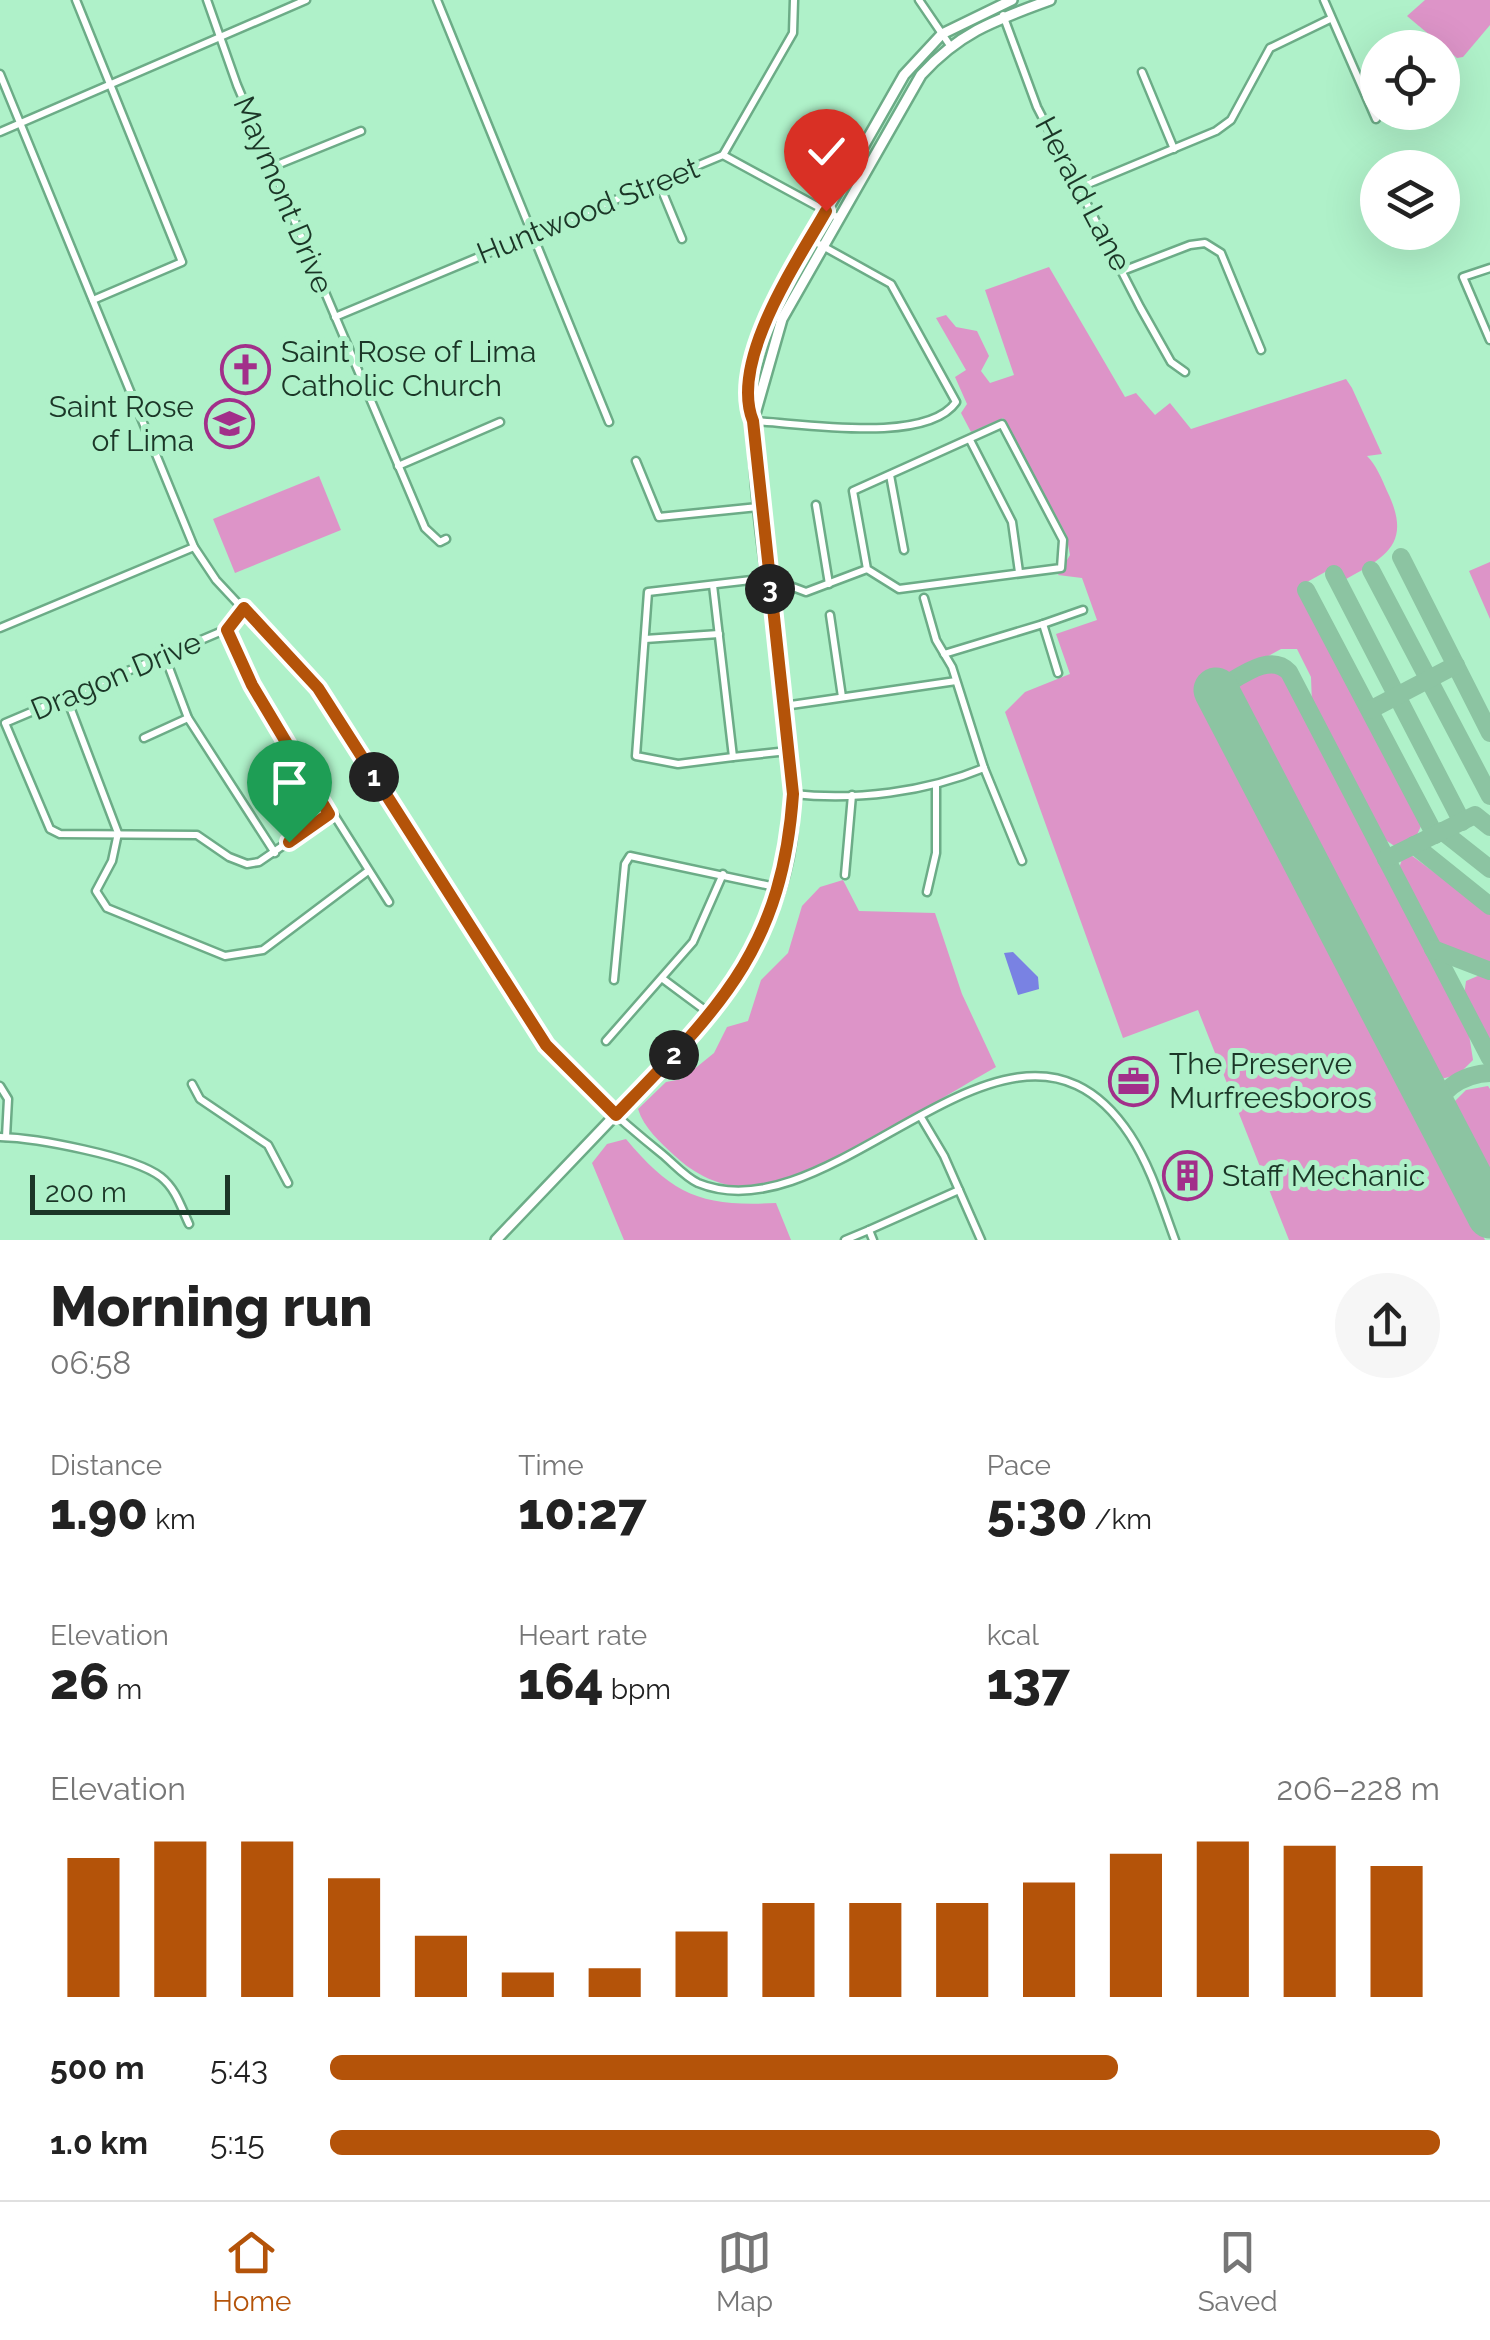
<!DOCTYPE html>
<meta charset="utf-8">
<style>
:root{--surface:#fff;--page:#f6f6f6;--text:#222;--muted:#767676;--line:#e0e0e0;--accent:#b45309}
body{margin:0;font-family:Raleway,sans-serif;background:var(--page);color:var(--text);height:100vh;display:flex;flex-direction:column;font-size:38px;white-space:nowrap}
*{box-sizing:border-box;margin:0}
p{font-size:32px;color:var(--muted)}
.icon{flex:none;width:55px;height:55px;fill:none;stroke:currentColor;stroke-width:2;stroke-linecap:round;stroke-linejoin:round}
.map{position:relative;height:1240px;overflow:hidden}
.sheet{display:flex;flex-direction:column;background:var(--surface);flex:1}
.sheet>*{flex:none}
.buttons{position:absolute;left:1360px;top:30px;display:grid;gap:20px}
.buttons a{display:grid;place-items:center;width:100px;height:100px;border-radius:50%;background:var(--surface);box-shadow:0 10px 40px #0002;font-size:50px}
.scale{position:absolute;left:30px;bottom:25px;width:200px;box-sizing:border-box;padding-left:10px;border:5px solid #1b3627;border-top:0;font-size:28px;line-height:35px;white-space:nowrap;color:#1b3627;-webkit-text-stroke:8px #aff1c9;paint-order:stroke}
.pin{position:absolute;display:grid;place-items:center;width:85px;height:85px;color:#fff;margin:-102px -42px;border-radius:50% 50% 50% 0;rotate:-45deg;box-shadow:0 0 10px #0007}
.pin .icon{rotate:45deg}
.km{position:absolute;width:50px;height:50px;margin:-25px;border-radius:50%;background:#222;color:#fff;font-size:28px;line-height:50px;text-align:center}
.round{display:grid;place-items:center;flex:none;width:105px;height:105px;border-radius:52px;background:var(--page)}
.head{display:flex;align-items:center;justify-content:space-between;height:170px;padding:0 50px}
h1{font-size:55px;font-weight:800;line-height:75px}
.metrics{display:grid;grid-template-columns:repeat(3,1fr);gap:15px;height:170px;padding:10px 50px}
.metrics div{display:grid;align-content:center}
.metrics b{font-size:50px;font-weight:800}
.metrics small{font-size:28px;font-weight:400}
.metrics p{font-size:28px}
.chart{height:280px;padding:20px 50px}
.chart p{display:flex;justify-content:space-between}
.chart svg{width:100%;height:180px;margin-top:10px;stroke:var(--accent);stroke-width:6}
ul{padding:0 50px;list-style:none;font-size:32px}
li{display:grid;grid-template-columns:160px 120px 1fr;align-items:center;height:75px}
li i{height:25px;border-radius:12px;background:var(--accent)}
.dock{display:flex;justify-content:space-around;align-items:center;height:140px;border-top:2px solid var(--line);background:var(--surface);font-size:28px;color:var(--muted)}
.dock a{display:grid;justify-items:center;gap:5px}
.dock .selected{color:var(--accent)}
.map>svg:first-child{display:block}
.green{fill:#dd94c8}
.water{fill:#7982e3}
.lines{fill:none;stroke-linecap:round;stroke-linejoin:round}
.taxiway{stroke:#8cc4a2;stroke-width:18}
.runway{stroke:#8cc4a2;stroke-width:45}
.minor-casing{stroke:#6cac87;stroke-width:11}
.major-casing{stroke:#6cac87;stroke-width:14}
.minor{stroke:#fff;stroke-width:6}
.major{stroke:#fff;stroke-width:9}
.route-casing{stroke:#fff;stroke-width:20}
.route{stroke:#b45309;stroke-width:12}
.labels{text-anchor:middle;stroke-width:10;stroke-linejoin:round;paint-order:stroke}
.street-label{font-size:30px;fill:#1b3627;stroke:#aff1c9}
.poi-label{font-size:30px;fill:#1b3627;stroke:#aff1c9;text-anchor:start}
</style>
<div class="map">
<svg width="1490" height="1240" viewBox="0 0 1490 1240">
<rect width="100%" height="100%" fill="#aff1c9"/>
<g class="green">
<polygon points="1425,0 1490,0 1490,25 1463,57 1457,58 1407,16"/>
<path d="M 1049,267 L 1125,397 L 1136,393 L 1155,415 L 1170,403 L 1191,429 L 1346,379 L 1352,388 L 1382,454 L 1367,456 C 1376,465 1382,479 1387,491 C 1412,542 1388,556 1346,579 L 1336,566 L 1298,587 L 1422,824 L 1415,839 L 1396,847 L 1381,837 L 1312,704 L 1311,677 L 1297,649 L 1281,649 L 1199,694 L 1485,1240 L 1289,1240 L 1198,1010 L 1123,1038 L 1005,712 L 1025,692 L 1070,674 L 1056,634 L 1097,620 L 1082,578 L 1058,575 L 1070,555 L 1066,534 L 1003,418 L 971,432 L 961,413 L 967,404 L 955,377 L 966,370 L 936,318 L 946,315 L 956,327 L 977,331 L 989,356 L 981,371 L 990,383 L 1014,375 L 985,290 Z"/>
<polygon points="319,476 341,530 235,573 213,519"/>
<polygon points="1490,562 1490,619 1469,571"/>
<polygon points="1263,670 1283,675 1468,1028 1473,1060 1458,1075 1436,1080 1236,697 1240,684"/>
<polygon points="1411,855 1490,914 1490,965 1439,946 1398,872 1403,856"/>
<path d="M 843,880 L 859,911 L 935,913 L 962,994 L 996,1067 C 944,1096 802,1186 750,1187 C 722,1188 695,1175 675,1156 C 660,1142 644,1128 638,1109 L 666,1082 L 682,1079 L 714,1053 L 727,1027 L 748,1021 L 761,980 L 788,953 L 802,906 L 820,887 Z"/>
<polygon points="1480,975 1490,978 1490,1046 1464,996 1466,981"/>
<polygon points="1488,1086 1490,1089 1490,1185 1449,1107 1466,1090"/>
<path d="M 626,1139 C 673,1195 701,1207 776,1203 L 791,1240 L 624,1240 L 592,1163 L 607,1144 Z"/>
</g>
<polygon class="water" points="1013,952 1038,977 1039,989 1018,995 1004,953"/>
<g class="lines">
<g class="taxiway">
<polyline points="1401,557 1490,733"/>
<polyline points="1371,570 1490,796"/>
<polyline points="1334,574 1462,822"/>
<polyline points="1306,590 1435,835"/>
<path d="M 1216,690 C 1238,679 1269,651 1289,672 L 1490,1058"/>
<polyline points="1370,710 1456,665"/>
<polyline points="1442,831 1490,869"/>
<polyline points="1414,845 1490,906"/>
<polyline points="1386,859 1475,815 1490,827"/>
<polyline points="1433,949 1490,971"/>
<path d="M 1440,1120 C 1430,1092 1465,1073 1490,1073"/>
</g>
<polyline class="runway" points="1216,690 1490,1216"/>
<defs>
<g id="minor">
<polyline points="76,0 182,262 93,300"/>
<polyline points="207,0 237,85 425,528 440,542 446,539"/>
<polyline points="437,0 609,422"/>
<polyline points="919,0 949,44"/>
<polyline points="1324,0 1376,119"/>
<polyline points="1003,15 1037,107 1140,307 1171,362 1185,372"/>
<polyline points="1142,72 1174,149"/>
<path d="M 0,74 L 194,547 L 216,580 L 317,688 L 546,1045 C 580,1085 621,1121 662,1154 C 673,1163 685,1177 698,1183 C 837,1240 1014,959 1130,1135 C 1151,1167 1162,1205 1175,1240"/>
<polyline points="0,132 306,0"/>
<polyline points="723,155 793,33 794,0"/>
<polyline points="272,167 361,131"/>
<polyline points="658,181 682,239"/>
<polyline points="1081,187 1216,131 1231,120 1270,48 1330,19"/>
<polyline points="1490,268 1463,277 1490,340"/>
<polyline points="1125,270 1190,245 1205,243 1221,253 1261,350"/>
<polyline points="335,317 723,155 837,217"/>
<path d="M 753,421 C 801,423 926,445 956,402 L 891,284 L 810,239"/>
<polyline points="970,440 1012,522 1019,572"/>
<polyline points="636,461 659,517 758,507"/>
<polyline points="398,466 500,422"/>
<polyline points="890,475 904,550"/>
<polyline points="816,505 829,584"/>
<polyline points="713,585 733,757 788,751"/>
<polyline points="924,598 936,640 952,667 984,768 1022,861"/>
<polyline points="244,608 227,629 252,685 389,902"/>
<polyline points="830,615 842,697"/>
<polyline points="1043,624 1083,610"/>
<polyline points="0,628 194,547"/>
<polyline points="227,629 5,723 50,829 60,834 197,835 229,857 247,864 259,862 329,814"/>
<polyline points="645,639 719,634"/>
<polyline points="944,654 1043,624 1058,673"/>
<polyline points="165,657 188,718 275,853"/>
<polyline points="67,699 118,833 112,861 96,891 107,908 225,956 263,950 368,871"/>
<polyline points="784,706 956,681"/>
<polyline points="144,738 188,718"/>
<polyline points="733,757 678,764 636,756 648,592 769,578 806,592 867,569 899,589 1061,568 1063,540 1002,424 853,491 867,569"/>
<path d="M 793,794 C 855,801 926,792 984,768"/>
<polyline points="845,875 852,795"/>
<polyline points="927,892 936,853 936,785"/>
<polyline points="663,979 710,1014"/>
<polyline points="614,980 625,864 630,856 780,888"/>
<polyline points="606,1041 693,942 723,874"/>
<polyline points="192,1084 200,1099 268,1145 288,1183"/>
<polyline points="0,1086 8,1099 6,1137"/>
<polyline points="922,1119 944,1156 981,1240"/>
<path d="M 0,1137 C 36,1138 134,1156 161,1177 C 176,1189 181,1207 189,1224"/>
<polyline points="845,1240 869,1230"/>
<polyline points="873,1240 869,1230 959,1190"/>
</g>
<g id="major">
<path d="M 753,421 L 782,319 L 921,75 C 961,31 996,20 1050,0"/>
<path d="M 496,1240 C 538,1196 580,1152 622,1108 C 709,1019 800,926 793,791 C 786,667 755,545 753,421 L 747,408 L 752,369 L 773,305 L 904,75 L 942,34 L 1012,0"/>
</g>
</defs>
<use href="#minor" class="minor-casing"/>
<use href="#major" class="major-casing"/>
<use href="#minor" class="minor"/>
<use href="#major" class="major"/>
</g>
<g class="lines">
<defs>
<path id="route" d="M 289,842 L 329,814 L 252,685 L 227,630 L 244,608 L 318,688 L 546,1045 L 616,1115 C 719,1008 782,950 793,794 L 753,421 C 729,361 797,262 826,211"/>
</defs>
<use href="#route" class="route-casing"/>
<use href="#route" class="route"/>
</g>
<defs>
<symbol id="church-ring" viewBox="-11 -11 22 22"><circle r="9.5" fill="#aff1c9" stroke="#a22f8a" stroke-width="1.5"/><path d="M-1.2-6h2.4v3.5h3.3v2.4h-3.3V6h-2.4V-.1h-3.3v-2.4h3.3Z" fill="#a22f8a"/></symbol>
<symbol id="school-ring" viewBox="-11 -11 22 22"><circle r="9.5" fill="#aff1c9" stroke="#a22f8a" stroke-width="1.5"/><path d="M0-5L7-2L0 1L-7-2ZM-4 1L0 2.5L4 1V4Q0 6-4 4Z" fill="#a22f8a"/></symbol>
<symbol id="office-ring" viewBox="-11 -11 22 22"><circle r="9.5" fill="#aff1c9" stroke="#a22f8a" stroke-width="1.5"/><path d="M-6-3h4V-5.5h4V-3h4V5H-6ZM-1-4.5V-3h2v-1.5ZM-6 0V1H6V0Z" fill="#a22f8a"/></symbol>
<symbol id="building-ring" viewBox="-11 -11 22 22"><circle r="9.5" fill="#aff1c9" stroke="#a22f8a" stroke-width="1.5"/><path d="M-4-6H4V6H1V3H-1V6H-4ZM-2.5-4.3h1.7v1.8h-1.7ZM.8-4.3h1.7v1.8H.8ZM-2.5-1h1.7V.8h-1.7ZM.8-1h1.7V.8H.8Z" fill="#a22f8a"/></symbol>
</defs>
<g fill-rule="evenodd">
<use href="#church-ring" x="218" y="342" width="55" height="55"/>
<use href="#school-ring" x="202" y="396" width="55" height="55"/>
<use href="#office-ring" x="1106" y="1054" width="55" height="55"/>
<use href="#building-ring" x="1160" y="1148" width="55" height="55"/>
</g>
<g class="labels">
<g class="street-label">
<text transform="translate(1083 194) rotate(62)" y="10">Herald Lane</text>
<text transform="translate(283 195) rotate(67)" y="10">Maymont Drive</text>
<text transform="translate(588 211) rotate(-22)" y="10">Huntwood Street</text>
<text transform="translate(116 676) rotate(-23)" y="10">Dragon Drive</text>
</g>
<g class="poi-label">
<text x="281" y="362">Saint Rose of Lima<tspan x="281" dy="34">Catholic Church</tspan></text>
<text x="194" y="417" text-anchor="end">Saint Rose<tspan x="194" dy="34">of Lima</tspan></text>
<text x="1169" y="1074">The Preserve<tspan x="1169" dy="34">Murfreesboros</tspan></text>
<text x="1222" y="1186">Staff Mechanic</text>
</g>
</g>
</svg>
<div class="buttons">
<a><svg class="icon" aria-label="locate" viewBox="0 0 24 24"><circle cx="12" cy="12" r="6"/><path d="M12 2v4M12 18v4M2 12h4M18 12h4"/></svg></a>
<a><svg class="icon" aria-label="layers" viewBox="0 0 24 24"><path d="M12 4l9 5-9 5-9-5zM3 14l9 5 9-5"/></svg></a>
</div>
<div class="scale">200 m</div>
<div class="pin" style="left:289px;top:842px;background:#1e9e55"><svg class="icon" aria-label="arrive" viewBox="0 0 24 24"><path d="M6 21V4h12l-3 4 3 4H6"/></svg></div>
<div class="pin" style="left:826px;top:211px;background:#d93025"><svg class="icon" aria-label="check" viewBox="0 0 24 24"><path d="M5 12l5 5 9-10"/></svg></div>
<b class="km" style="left:374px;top:777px">1</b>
<b class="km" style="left:674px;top:1055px">2</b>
<b class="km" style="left:770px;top:589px">3</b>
</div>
<section class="sheet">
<div class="head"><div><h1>Morning run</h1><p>06:58</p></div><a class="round"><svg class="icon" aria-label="share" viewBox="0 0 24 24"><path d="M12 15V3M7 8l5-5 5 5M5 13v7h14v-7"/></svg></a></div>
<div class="metrics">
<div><p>Distance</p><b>1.90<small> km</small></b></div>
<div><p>Time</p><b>10:27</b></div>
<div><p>Pace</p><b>5:30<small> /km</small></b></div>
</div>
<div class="metrics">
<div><p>Elevation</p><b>26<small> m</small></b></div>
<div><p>Heart rate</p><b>164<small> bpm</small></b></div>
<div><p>kcal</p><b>137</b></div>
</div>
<div class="chart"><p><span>Elevation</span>206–228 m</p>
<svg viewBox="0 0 160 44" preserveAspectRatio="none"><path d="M5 44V10M15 44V6M25 44V6M35 44V15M45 44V29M55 44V38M65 44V37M75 44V28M85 44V21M95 44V21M105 44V21M115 44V16M125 44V9M135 44V6M145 44V7M155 44V12"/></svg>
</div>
<ul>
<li><b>500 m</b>5:43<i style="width:71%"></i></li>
<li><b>1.0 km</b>5:15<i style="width:100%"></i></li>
</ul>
</section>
<nav class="dock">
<a class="selected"><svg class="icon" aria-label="home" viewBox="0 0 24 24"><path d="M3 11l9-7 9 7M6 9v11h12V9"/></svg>Home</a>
<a><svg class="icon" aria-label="map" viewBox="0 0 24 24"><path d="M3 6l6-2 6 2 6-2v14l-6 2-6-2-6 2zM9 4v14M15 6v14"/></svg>Map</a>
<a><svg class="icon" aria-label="saved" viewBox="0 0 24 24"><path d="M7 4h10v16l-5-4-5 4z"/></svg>Saved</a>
</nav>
